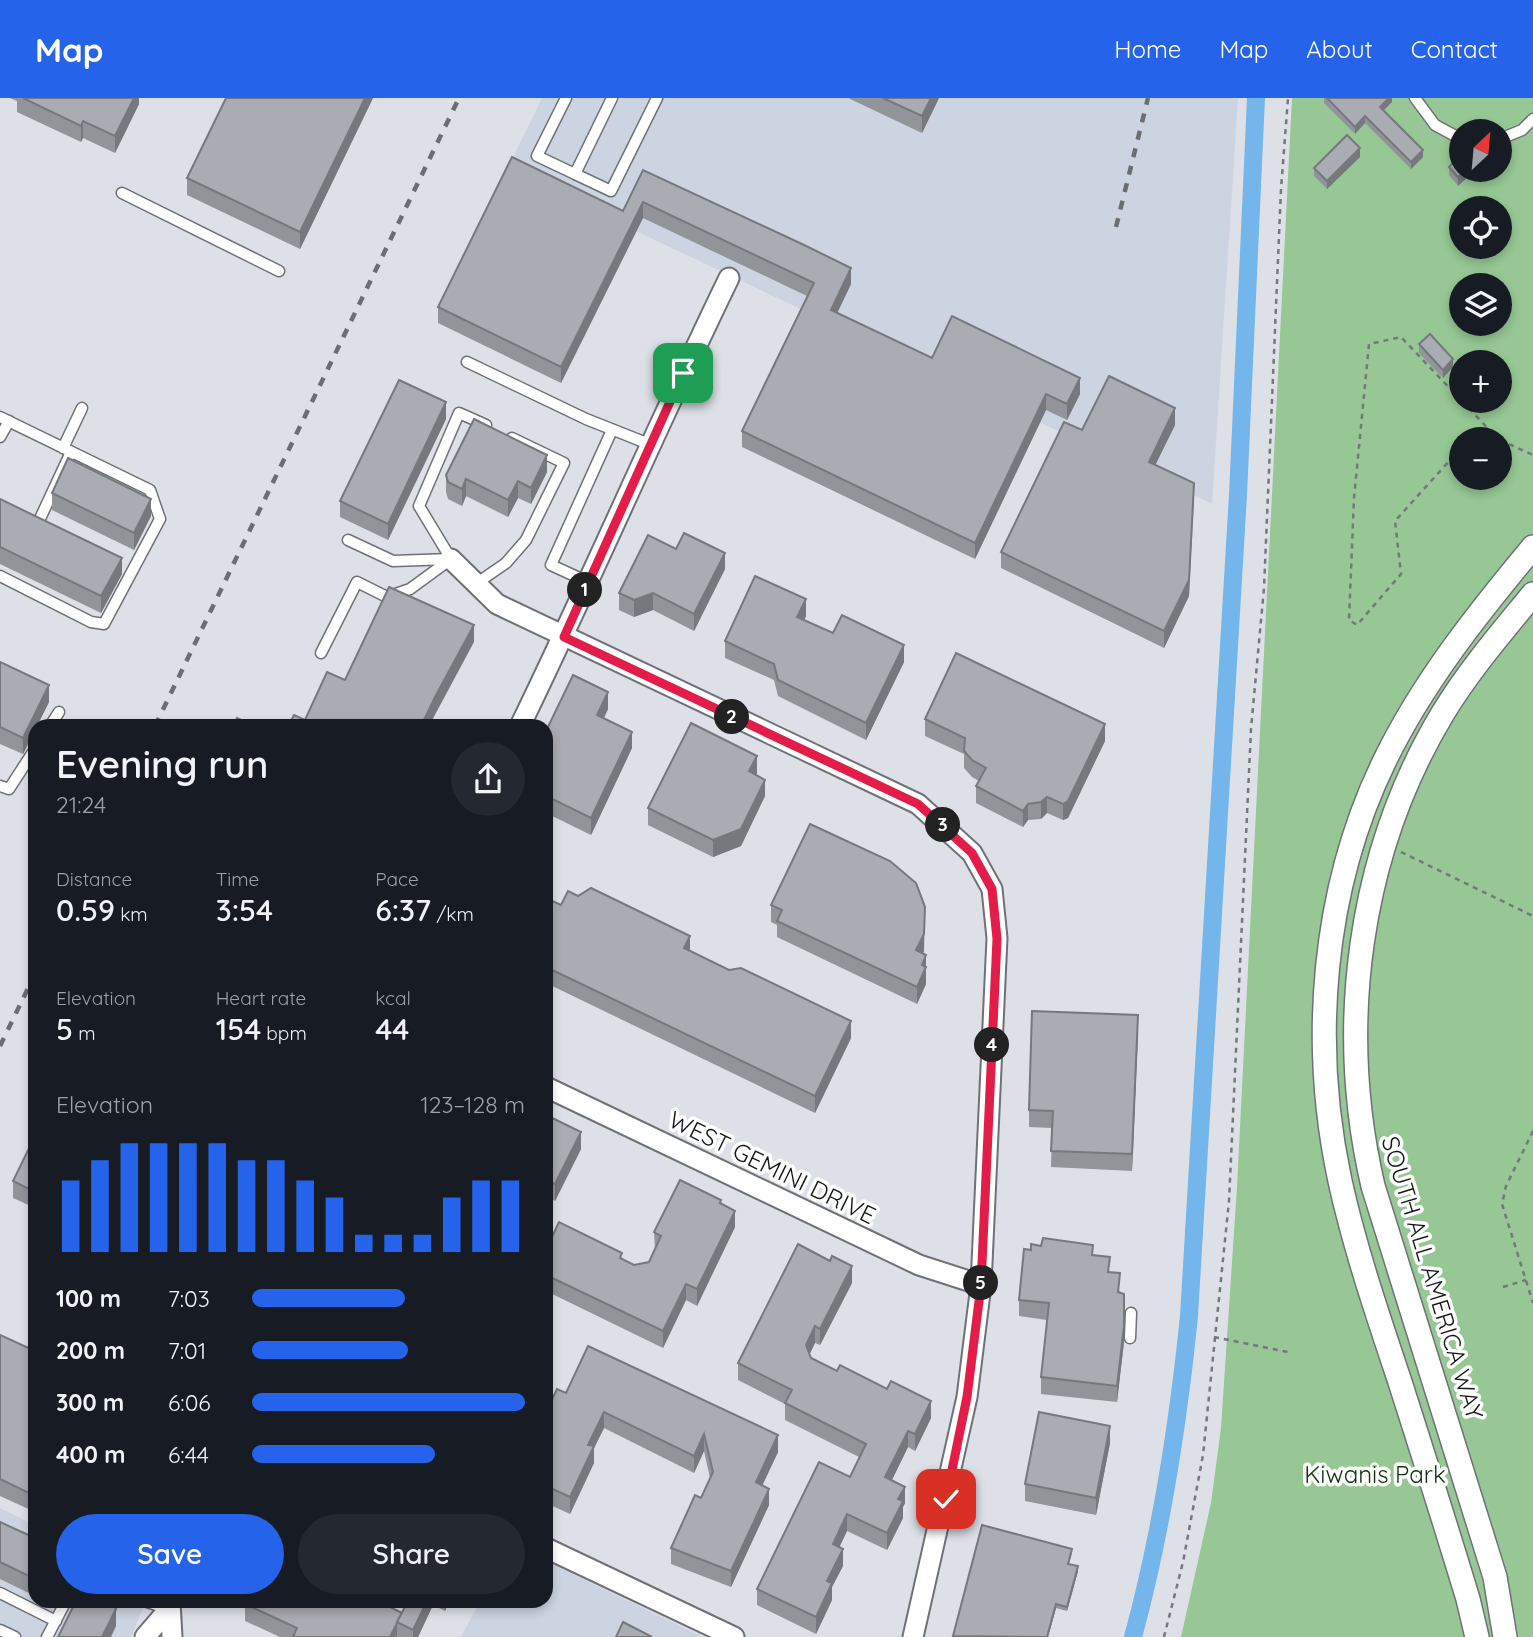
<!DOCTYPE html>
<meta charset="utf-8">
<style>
:root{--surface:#171b24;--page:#242831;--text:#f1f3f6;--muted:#9ea1a6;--accent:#2563eb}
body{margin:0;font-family:Quicksand,sans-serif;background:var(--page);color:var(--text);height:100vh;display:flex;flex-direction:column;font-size:26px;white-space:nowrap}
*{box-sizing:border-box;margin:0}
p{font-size:23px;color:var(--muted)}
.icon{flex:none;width:38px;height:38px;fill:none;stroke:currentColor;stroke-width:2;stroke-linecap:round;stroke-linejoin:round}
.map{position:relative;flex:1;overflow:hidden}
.drawer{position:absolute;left:28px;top:621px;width:525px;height:889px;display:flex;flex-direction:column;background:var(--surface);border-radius:21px;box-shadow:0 4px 10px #0003}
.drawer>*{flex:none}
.needle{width:46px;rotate:26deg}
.fabs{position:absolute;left:1449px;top:21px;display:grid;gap:14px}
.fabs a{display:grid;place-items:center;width:63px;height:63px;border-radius:50%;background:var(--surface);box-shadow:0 4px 10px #0003;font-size:35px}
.pin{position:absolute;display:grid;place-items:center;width:60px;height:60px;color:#fff;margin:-30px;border-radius:14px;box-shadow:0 4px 10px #0006}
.km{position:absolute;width:35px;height:35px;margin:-18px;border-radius:50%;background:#222;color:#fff;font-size:19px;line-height:35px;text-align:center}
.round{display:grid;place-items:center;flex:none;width:74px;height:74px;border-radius:37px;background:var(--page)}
.head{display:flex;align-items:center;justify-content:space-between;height:119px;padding:0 28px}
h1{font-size:38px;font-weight:600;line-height:52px}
.metrics{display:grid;grid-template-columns:repeat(3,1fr);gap:10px;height:119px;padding:7px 28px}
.metrics div{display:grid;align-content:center}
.metrics b{font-size:30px;font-weight:600}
.metrics small{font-size:19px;font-weight:400}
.metrics p{font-size:19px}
.chart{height:196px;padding:14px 28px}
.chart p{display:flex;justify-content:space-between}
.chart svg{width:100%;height:126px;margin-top:7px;stroke:var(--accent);stroke-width:6}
.cta{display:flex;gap:14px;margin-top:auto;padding:14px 28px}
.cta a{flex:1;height:80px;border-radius:42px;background:var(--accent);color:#fff;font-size:28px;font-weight:600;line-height:80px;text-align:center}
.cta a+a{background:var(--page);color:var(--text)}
ul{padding:0 28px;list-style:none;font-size:23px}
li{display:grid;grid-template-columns:112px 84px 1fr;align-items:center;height:52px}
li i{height:18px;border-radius:9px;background:var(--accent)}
header{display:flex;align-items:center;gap:42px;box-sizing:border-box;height:98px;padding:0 35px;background:var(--accent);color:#fff}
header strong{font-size:33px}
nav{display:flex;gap:38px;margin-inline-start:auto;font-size:24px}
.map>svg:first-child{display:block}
.built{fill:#cdd4e1}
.green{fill:#96c794;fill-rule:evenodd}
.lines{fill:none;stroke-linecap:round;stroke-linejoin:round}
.canal{stroke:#74b5ec;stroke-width:18}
.service-casing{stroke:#6e7177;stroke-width:13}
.minor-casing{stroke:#6e7177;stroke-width:23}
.tertiary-casing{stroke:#6e7177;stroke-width:26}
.path{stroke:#75777b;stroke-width:2.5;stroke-dasharray:5 5;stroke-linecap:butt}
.service{stroke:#fff;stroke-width:10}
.minor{stroke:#fff;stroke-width:19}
.tertiary{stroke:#fff;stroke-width:23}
.rail{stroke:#6b6d71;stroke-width:4.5;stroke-dasharray:9 9;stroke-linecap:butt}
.wall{fill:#919499}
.shaded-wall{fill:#76787d}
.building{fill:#a9acb2;stroke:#76787d;stroke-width:2}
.route-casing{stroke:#fff;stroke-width:14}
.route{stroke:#e11d48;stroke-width:9}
.labels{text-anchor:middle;stroke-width:7;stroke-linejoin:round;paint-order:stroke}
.street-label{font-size:24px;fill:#151618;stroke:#fff}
.park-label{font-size:24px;fill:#0d360f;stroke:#fff}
</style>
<header>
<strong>Map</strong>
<nav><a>Home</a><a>Map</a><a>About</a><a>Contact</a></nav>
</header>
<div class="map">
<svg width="1533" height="1539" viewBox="0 0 1533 1539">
<rect width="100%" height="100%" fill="#dde1e7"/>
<g class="built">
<polygon points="542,0 1238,0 1212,406 507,72"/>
<polygon points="0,1410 35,1427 35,1503 146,1503 131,1539 0,1539"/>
<polygon points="546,1463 703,1539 461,1539 480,1503 546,1503"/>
</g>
<path class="green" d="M 1292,0 L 1533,0 L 1533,1539 L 1181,1539 L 1211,1405 L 1221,1330 L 1237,1089 ZM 1461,33 L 1500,33 L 1500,72 L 1461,72 ZM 1461,110 L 1500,110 L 1500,149 L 1461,149 ZM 1461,187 L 1500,187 L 1500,226 L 1461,226 ZM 1461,264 L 1500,264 L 1500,303 L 1461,303 ZM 1461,341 L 1500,341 L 1500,380 L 1461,380 Z"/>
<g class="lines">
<path class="canal" d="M 1133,1539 C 1162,1433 1178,1327 1189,1218 L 1238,397 L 1256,0"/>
<defs>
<g id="service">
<polyline points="566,0 537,58 575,76 612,0"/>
<polyline points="1415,0 1435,27 1461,41"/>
<polyline points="1500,41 1522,32 1533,21"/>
<polyline points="575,76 611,93 657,0"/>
<polyline points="122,95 279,173"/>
<polyline points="467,264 586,321 649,346"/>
<polyline points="0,319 150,392 160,421 104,526 91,524 0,478"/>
<polyline points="0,339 9,323"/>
<polyline points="63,350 82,310"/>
<polyline points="38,425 71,354"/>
<polyline points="348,442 393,463 451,461"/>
<polyline points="451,461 419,408 459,315 486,327"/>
<polyline points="588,484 551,467 612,332"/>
<polyline points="477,485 506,465 526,442 564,365 512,340"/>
<polyline points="321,555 357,484 387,499 410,491 451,461"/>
<polyline points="50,628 59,614"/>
<polyline points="0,688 9,691 35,651"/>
<polyline points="1130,1240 1131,1215"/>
<polyline points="0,1495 56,1523"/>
<polyline points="144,1503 169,1511"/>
<polyline points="0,1532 15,1539"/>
<polyline points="47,1539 66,1503"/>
</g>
<g id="minor">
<polyline points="451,461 497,506 918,706 972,755 992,791 997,840 981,1187 967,1299 913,1539"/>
<path d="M 520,628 C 592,480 657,328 729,180"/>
<polyline points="546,989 919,1167 981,1187"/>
<polyline points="546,1450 734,1539"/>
<polyline points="170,1504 172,1539"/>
<polyline points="145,1539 169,1511"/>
</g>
<g id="tertiary">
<path d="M 1477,1539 L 1468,1501 C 1446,1428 1423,1356 1400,1284 C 1378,1218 1355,1151 1340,1083 C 1310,944 1322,791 1385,662 C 1423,584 1478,515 1533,449"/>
<path d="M 1505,1539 L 1495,1479 L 1373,1088 C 1336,929 1358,756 1443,615 C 1469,572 1502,534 1533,496"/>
</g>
</defs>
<use href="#service" class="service-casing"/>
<use href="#minor" class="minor-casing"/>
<use href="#tertiary" class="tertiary-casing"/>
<g class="path">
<polyline points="1461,302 1401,239 1369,246 1354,400 1349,522 1357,527 1401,476 1395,423 1451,361 1461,356"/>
<polyline points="1462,303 1498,341"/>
<polyline points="1500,342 1533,357"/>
<polyline points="1401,754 1533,818"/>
<polyline points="1533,1033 1506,1088 1502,1106 1533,1205"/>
<polyline points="1503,1189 1526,1182"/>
<polyline points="1214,1239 1288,1254"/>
<polyline points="1164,1539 1183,1464 1203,1357 1229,1103 1251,631 1264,490 1281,91 1288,0"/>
</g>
<use href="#service" class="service"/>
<use href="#minor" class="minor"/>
<use href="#tertiary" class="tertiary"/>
<g class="rail">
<polyline points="1116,129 1148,0"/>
<polyline points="155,628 459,0"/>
<polyline points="0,948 35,876"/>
</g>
</g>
<g class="wall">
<polygon points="10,0 139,0 139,6 115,55 83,40 81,44 17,14 17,3"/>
<polygon points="226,0 373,0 300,151 187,97 187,80"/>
<polygon points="848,0 939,0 922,35"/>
<polygon points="1324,0 1392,0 1392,4 1383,12 1423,59 1411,71 1365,25 1355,36 1324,5"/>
<polygon points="1360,59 1327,91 1314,78 1314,70"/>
<polygon points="1449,69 1474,72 1474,73 1458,88 1449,77"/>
<polygon points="643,72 851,186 837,215 932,260 1080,296 1067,322 1046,312 975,461 742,349 742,333 807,198 643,120 561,285 438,225 438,209 623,113"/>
<polygon points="1419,246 1453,269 1443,280 1419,255"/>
<polygon points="446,321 388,442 340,419 340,403"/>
<polygon points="1175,327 1155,367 1194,401 1189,498 1164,550 1001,470 1001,454 1082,332"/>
<polygon points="547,374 531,406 518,400 508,419 466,398 462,408 448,401 446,394 446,377"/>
<polygon points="52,395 151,418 134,452 52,412"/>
<polygon points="0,401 122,476 101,515 0,466"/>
<polygon points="676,451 725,471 694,533 653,512 634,519 619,512 619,495"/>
<polygon points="806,518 804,522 833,535 904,564 866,642 778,598 774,582 725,560 725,543"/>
<polygon points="0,564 49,604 37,628 35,628 35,632 23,656 0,646"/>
<polygon points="608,611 604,620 632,650 591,737 546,715 546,633"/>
<polygon points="925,621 1105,643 1068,720 1063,722 1047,715 1041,721 1028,722 1023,729 976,705 976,688 979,683 972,679 964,670 964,656 925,638"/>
<polygon points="757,675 756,677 765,698 741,748 713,759 648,727 648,710"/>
<polygon points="546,800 561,807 690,852 851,940 815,1015 546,885"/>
<polygon points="771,807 924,853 923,855 926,857 926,886 917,906 777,839 777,827 771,824"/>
<polygon points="1138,934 1132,1073 1051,1069 1052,1030 1029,1029 1029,1012"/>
<polygon points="546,1017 581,1051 555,1103 550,1100 546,1108"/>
<polygon points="35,1038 35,1110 13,1100 13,1083"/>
<polygon points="721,1106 735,1129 697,1208 686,1202 663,1250 546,1193 546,1129 551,1141 622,1161 634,1167 649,1164 655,1151 654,1134"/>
<polygon points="1031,1152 1093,1157 1110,1174 1120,1194 1124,1196 1124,1244 1117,1304 1041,1296 1041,1279 1047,1222 1019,1218 1019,1202"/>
<polygon points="852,1185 820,1247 815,1245 809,1256 811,1260 931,1320 915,1353 908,1349 892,1382 905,1405 903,1409 903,1420 887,1452 847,1433 839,1449 843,1468 832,1489 832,1502 816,1536 757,1507 757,1491 850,1379 859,1359 785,1322 785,1306 738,1282 738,1265"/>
<polygon points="0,1237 35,1253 35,1414 0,1398"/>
<polygon points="566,1295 778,1354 762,1387 769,1407 731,1489 671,1466 671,1450 701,1400 710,1380 704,1353 694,1375 604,1330 594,1350 594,1365 570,1416 546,1405 546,1314"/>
<polygon points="1110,1345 1096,1417 1025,1403 1025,1386"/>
<polygon points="0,1424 35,1440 35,1498 0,1481"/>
<polygon points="982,1427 1072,1455 1069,1466 1078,1473 1067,1513 1056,1510 1048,1539 953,1539"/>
<polygon points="407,1503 449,1503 445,1513 433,1507 418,1539 280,1539 245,1523 245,1506 402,1515"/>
</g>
<g class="shaded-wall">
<polygon points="134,0 139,0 139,6 115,55 115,38"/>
<polygon points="365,0 373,0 300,151 300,134"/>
<polygon points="931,0 939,0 922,35 922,18"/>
<polygon points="1389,0 1392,0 1392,4 1380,16 1380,9"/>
<polygon points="1365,18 1365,25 1355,36 1355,29"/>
<polygon points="83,23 83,40 81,44 81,28"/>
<polygon points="1360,50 1360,59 1327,91 1327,83"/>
<polygon points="1423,52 1423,59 1411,71 1411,64"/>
<polygon points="1466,72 1474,72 1474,73 1458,88 1458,79"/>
<polygon points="643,104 643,120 561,285 561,269"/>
<polygon points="851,170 851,186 831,228 831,212"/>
<polygon points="1453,261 1453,269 1443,280 1443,272"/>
<polygon points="1080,280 1080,296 1067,322 1067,306"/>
<polygon points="1046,296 1046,312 975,461 975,445"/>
<polygon points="446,304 446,321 388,442 388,426"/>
<polygon points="1175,310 1175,327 1149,380 1149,364"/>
<polygon points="547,357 547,374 531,406 531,390"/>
<polygon points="466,381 466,398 462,408 462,391"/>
<polygon points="518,383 518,400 508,419 508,402"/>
<polygon points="1194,385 1189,498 1164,550 1164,533"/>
<polygon points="151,401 151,418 134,452 134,435"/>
<polygon points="725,455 725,471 694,533 694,516"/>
<polygon points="122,460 122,476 101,515 101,498"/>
<polygon points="653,495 653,512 634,519 634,502"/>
<polygon points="806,501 806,518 797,535 797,519"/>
<polygon points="474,527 474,544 429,628 421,628 435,599"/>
<polygon points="904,547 904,564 866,642 866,625"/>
<polygon points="49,587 49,604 37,628 35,628 35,632 23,656 23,640"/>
<polygon points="608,594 608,611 597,634 597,617"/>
<polygon points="1105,626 1105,643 1068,720 1063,722 1063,706"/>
<polygon points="632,634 632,650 591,737 591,720"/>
<polygon points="757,658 757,675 749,690 749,673"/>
<polygon points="765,682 765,698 741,748 713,759 713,742"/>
<polygon points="1047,699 1047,715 1041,721 1041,704"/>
<polygon points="1028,706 1028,722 1023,729 1023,713"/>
<polygon points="925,809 924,853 916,869 916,852"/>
<polygon points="690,838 690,855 684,850"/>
<polygon points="926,857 926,886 917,906 917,889 922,867"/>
<polygon points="1138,917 1138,934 1132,1073 1132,1056"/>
<polygon points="851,923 851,940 815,1015 815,998"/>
<polygon points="581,1034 581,1051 555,1103 555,1086"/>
<polygon points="550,1084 550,1100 546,1108 546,1092"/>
<polygon points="735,1113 735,1129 697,1208 697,1191"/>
<polygon points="852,1168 852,1185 820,1247 820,1231"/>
<polygon points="686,1186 686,1202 663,1250 663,1233"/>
<polygon points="815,1228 815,1245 806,1264 806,1247"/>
<polygon points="1124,1228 1124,1244 1117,1304 1117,1288"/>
<polygon points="931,1303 931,1320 915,1353 915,1336"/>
<polygon points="604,1314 604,1330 594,1350 594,1365 570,1416 570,1399 588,1347"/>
<polygon points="1110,1328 1110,1345 1096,1417 1096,1400"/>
<polygon points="908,1333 908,1349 885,1396 885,1379"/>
<polygon points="704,1336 704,1353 694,1375 694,1358"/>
<polygon points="778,1337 778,1354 756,1401 756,1384"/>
<polygon points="905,1389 905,1405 903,1409 903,1420 887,1452 887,1435 898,1401"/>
<polygon points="769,1391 769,1407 731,1489 731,1473"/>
<polygon points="847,1416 847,1433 833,1463 833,1446"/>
<polygon points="843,1451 843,1468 832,1489 832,1502 816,1536 816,1519 827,1483"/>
<polygon points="1078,1468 1078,1473 1067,1513 1067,1509"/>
<polygon points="427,1503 433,1503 433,1507 418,1539 413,1539 413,1532"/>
<polygon points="445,1503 449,1503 445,1513"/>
<polygon points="1056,1506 1056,1510 1048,1539 1047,1539"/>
<polygon points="116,1511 116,1528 111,1539 102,1539"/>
<polygon points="397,1524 397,1539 390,1539"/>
</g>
<g class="building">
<polygon points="23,0 134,0 115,38 83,23 81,28"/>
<polygon points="226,0 365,0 300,134 187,80"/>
<polygon points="883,0 931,0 922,18"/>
<polygon points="1327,0 1389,0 1380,9 1423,52 1411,64 1365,18 1355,29"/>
<polygon points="1347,37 1360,50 1327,83 1314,70"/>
<polygon points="1461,57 1461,72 1466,72 1458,79 1449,69"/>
<polygon points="512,59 623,113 643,72 802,146 851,170 831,212 932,260 952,218 1080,280 1067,306 1046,296 975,445 742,333 814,185 643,104 561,269 438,209"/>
<polygon points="1430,236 1453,261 1443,272 1419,246"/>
<polygon points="1109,278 1175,310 1149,364 1194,385 1189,482 1164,533 1001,454 1064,324 1082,332"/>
<polygon points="399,282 446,304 388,426 340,403"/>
<polygon points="474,321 547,357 531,390 518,383 508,402 466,381 462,391 448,384 446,377"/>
<polygon points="68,360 151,401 134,435 52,395"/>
<polygon points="0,401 122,460 101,498 0,449"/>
<polygon points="684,435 725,455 694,516 653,495 634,502 619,495 648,437 676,451"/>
<polygon points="755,478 806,501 797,519 833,535 842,517 904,547 866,625 778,582 774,566 725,543"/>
<polygon points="389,489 474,527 435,599 421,628 288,628 294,617 305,622 327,574 345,582"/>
<polygon points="956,555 1105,626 1068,703 1063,706 1047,699 1041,704 1028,706 1023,713 976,688 986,670 972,662 964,653 965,640 925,621"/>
<polygon points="0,564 49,587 23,640 0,629"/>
<polygon points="573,577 608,594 597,617 632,634 591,720 546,698 546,633"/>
<polygon points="237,620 254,628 233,628"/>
<polygon points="691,625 757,658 749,673 765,682 741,731 713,742 648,710"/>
<polygon points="810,726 890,763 916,785 925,809 924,836 916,852 926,857 922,867 926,869 917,889 777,823 782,812 771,807"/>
<polygon points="591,790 690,838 684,850 729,872 741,870 851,923 815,998 546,869 546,800 561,807 568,793 578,798"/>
<polygon points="1032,913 1138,917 1132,1056 1051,1053 1053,1013 1029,1012"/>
<polygon points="546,1017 581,1034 555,1086 550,1084 546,1092"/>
<polygon points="35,1038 35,1094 13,1083"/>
<polygon points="680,1082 721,1102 720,1105 735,1113 697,1191 686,1186 663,1233 546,1177 546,1129 551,1141 559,1124 622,1155 620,1160 634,1167 649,1164 661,1138 654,1134"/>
<polygon points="1043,1140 1093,1147 1092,1157 1110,1159 1108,1174 1120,1175 1118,1194 1124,1196 1124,1228 1117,1288 1041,1279 1049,1205 1019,1202 1024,1151 1031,1152 1031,1146 1041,1148"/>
<polygon points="798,1146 830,1163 832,1158 852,1168 820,1231 815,1228 806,1247 811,1260 837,1273 840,1267 887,1291 891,1283 931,1303 915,1336 908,1333 885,1379 905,1389 898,1401 903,1403 887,1435 847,1416 833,1446 843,1451 827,1483 832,1485 816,1519 757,1491 819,1364 850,1379 866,1346 785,1305 792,1292 738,1265"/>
<polygon points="0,1237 35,1253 35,1398 0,1381"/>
<polygon points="588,1248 778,1337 756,1384 769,1391 731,1473 671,1450 695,1397 701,1400 713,1374 704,1336 694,1358 604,1314 588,1347 594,1348 570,1399 546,1388 546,1314 557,1291 566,1295"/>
<polygon points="1039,1314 1110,1328 1096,1400 1025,1386"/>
<polygon points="0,1424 35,1440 35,1481 0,1464"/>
<polygon points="982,1427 1072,1451 1068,1466 1078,1468 1067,1509 1056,1506 1047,1539 953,1538"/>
<polygon points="76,1503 112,1503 116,1511 102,1539 58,1539"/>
<polygon points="246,1503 378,1503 402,1515 390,1539 293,1539 297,1530 245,1506"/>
<polygon points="408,1503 427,1503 413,1532 397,1524"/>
<polygon points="623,1524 652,1539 616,1539"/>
</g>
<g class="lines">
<defs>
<polyline id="route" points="683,275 564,539 918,706 972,755 992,791 997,841 981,1187 967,1299 946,1401"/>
</defs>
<use href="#route" class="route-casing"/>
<use href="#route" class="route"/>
</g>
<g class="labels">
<g class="street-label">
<text transform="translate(772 1070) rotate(26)" y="8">WEST GEMINI DRIVE</text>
<text transform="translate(1432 1180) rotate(73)" y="8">SOUTH ALL AMERICA WAY</text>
</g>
<g class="park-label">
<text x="1375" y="1385">Kiwanis Park</text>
</g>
</g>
</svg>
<div class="fabs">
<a><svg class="needle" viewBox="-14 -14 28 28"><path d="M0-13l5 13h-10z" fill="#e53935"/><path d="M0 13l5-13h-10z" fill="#9ea1a6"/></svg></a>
<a><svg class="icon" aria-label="locate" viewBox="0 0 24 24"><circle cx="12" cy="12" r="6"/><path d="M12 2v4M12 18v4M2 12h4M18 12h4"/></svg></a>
<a><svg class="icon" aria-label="layers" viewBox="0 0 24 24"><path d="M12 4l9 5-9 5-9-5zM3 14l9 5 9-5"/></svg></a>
<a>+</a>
<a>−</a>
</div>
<div class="pin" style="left:683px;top:275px;background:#1e9e55"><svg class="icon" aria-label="arrive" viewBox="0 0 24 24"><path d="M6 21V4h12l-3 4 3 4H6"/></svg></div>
<div class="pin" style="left:946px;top:1401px;background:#d93025"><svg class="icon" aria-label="check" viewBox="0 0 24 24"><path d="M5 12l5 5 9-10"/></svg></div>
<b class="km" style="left:585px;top:492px">1</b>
<b class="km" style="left:732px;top:619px">2</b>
<b class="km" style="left:943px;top:727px">3</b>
<b class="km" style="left:992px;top:947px">4</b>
<b class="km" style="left:981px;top:1185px">5</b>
<section class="drawer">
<div class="head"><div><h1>Evening run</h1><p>21:24</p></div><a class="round"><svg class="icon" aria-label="share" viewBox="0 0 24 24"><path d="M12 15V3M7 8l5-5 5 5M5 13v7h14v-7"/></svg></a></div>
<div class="metrics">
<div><p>Distance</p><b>0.59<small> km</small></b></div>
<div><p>Time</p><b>3:54</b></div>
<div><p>Pace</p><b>6:37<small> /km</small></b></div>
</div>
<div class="metrics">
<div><p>Elevation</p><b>5<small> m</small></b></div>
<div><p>Heart rate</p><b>154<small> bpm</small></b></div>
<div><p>kcal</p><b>44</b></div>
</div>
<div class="chart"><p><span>Elevation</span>123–128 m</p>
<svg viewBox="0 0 160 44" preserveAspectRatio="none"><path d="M5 44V19M15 44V12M25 44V6M35 44V6M45 44V6M55 44V6M65 44V12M75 44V12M85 44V19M95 44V25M105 44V38M115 44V38M125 44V38M135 44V25M145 44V19M155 44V19"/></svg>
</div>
<ul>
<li><b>100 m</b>7:03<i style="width:56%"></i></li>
<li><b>200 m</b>7:01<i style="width:57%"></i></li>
<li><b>300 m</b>6:06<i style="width:100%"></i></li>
<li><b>400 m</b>6:44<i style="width:67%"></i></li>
</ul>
<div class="cta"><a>Save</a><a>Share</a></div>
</section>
</div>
